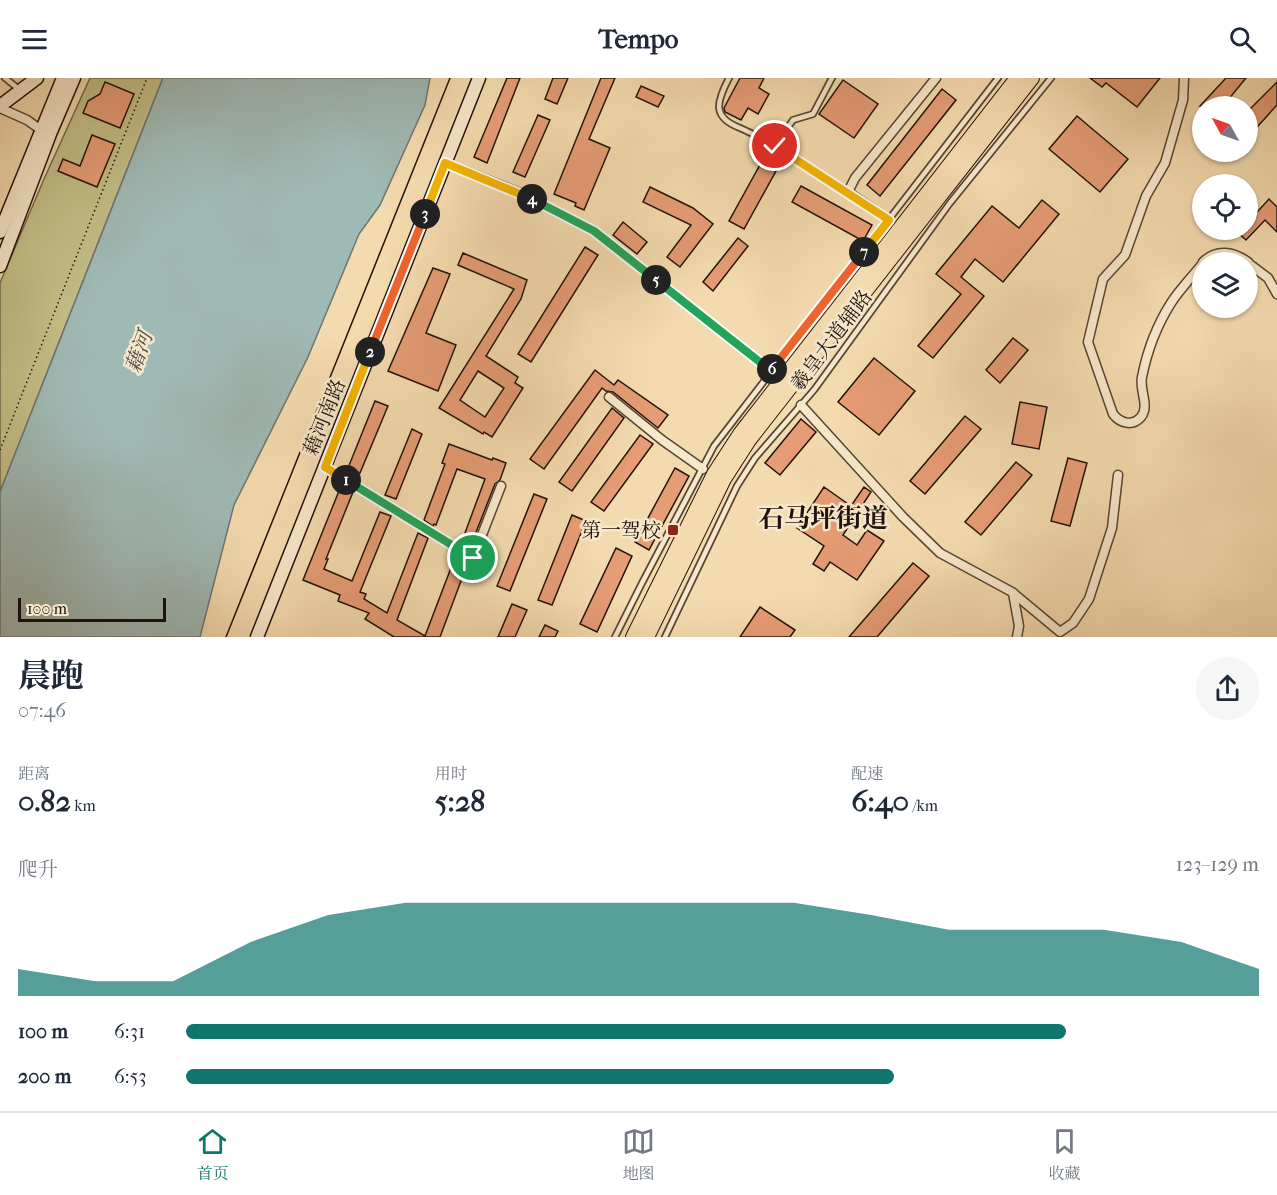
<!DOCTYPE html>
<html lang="zh">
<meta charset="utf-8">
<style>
:root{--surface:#fff;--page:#f6f6f7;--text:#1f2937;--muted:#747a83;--line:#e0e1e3;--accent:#0f766e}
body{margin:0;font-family:"IM FELL French Canon","Noto Serif SC",serif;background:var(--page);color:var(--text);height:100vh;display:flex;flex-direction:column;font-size:22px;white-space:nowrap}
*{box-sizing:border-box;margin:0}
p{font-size:20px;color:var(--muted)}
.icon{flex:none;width:33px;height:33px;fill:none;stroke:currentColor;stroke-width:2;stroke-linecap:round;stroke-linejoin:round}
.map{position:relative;height:559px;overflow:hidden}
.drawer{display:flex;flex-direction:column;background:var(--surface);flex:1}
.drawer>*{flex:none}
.needle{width:39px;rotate:310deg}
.fabs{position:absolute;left:1192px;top:18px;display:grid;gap:12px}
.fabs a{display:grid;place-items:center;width:66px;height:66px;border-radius:50%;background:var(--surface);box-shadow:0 2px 4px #0004;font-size:30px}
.scale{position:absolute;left:18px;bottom:15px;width:148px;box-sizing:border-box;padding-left:6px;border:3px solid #21120c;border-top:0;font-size:16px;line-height:21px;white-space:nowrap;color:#21120c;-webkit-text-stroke:4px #f8e8cb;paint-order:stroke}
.pin{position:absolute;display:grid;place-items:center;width:51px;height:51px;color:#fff;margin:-26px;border:3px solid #fff;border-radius:50%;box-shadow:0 2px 6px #0007}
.km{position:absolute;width:30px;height:30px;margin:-15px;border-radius:50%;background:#222;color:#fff;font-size:16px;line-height:30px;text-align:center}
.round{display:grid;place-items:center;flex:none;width:63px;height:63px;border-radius:32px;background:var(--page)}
.summary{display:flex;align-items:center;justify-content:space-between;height:102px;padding:0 18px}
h1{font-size:33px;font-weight:700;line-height:45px}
.metrics{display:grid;grid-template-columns:repeat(3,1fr);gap:9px;height:102px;padding:6px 18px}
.metrics div{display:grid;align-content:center}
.metrics b{font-size:30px;font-weight:700}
.metrics small{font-size:16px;font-weight:400}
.metrics p{font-size:16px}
.chart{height:168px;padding:12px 18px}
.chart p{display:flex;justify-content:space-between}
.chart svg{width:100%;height:108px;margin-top:6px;fill:var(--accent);opacity:.7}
ul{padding:0 18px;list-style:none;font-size:20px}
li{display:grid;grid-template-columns:96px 72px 1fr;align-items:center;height:45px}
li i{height:15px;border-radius:8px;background:var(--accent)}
header{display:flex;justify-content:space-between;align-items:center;height:78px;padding:0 18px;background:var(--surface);font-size:27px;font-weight:700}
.tab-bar{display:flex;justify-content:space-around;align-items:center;height:84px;border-top:2px solid var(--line);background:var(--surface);font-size:16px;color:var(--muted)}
.tab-bar a{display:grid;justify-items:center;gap:3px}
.tab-bar .active{color:var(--accent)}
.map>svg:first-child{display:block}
.green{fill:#c2be86;stroke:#726849;stroke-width:1.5}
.water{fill:#9fb9b4;stroke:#6d7671;stroke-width:1.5}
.building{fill:#e69c75;stroke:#21120c;stroke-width:1.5;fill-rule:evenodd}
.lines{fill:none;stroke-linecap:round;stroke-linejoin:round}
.lane-casing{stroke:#564435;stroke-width:8}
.street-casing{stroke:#564435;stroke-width:11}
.secondary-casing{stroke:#21120c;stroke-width:15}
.primary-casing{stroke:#21120c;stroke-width:16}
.path{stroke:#21120c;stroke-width:1.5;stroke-dasharray:1.5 3;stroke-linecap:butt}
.lane{stroke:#f8e8cb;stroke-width:4.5}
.street{stroke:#f8e8cb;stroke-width:8}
.secondary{stroke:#f8e8cb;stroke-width:12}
.primary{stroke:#f4dbaf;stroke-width:14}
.tram{stroke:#21120c;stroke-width:1.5}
.split-1-casing{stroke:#fff;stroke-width:12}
.split-2-casing{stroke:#fff;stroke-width:12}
.split-3-casing{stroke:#fff;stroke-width:12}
.split-4-casing{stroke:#fff;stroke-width:12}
.split-5-casing{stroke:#fff;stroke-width:12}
.split-6-casing{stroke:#fff;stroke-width:12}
.split-7-casing{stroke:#fff;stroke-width:12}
.split-8-casing{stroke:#fff;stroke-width:12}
.split-1{stroke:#22a559;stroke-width:8}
.split-2{stroke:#f5b400;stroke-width:8}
.split-3{stroke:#f0652b;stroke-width:8}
.split-4{stroke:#f5b400;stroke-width:8}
.split-5{stroke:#22a559;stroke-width:8}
.split-6{stroke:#22a559;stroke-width:8}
.split-7{stroke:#f0652b;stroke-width:8}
.split-8{stroke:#f5b400;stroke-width:8}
.poi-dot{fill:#8f2418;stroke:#f8e8cb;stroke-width:2}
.labels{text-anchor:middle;stroke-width:5;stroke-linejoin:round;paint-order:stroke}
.street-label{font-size:20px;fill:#21120c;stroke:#f8e8cb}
.poi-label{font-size:20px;fill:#21120c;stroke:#f8e8cb;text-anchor:end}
.water-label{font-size:21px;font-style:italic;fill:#4d4c47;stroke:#f8e8cb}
.district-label{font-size:26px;font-weight:bold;fill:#21120c;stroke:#f8e8cb}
</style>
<header><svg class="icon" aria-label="menu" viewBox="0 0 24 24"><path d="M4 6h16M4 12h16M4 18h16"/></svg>Tempo<svg class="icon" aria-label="search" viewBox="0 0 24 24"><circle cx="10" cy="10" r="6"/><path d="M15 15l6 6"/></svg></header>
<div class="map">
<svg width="1277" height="559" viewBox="0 0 1277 559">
<rect width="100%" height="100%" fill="#f4dbaf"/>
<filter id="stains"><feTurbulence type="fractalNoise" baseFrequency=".00333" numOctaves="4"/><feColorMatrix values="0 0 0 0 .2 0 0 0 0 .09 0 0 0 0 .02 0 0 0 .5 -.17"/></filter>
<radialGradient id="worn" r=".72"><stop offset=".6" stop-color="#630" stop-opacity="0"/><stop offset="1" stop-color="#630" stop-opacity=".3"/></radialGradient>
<polygon class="green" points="90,0 163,0 0,414 0,205 44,101"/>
<polygon class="water" points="163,0 430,0 425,27 380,127 359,156 308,279 234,427 200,559 0,559 0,414"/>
<g class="building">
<polygon points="507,0 520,0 487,85 474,79"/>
<polygon points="553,0 568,0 557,26 545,21"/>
<polygon points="601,0 615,0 589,61 610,70 584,132 575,128 576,125 554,116"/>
<polygon points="740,0 764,0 759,10 769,16 758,36 748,30 741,42 725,34 724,30"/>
<polygon points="1090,0 1160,0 1137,29 1106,5 1102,9"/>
<polygon points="1226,0 1246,0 1223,28 1200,28"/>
<polygon points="843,2 878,26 854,60 819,36"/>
<polygon points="105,4 134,16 120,50 83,35 88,23 100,16"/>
<polygon points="1277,4 1277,27 1248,59 1248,33"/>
<polygon points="641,8 664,18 658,29 636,19"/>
<polygon points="942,11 956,22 880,118 867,107"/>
<polygon points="538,37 550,42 525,99 513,94"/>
<polygon points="1077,38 1128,81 1100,114 1049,71"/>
<polygon points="92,57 115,66 97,109 58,93 63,81 80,88"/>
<polygon points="761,85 776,93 744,151 729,143"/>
<polygon points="801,108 872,147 863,163 792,124"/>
<polygon points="650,109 693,130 713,146 680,189 667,179 691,147 643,124"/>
<polygon points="1269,121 1277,129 1277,154 1265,142 1246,162 1235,152 1248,152 1248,144"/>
<polygon points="1042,122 1059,136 1003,204 975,181 961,199 984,218 933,280 918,268 961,216 936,196 992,128 1019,150"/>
<polygon points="623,144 647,164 637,176 613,157"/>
<polygon points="738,160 748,168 713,213 703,204"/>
<polygon points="585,169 598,177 531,284 518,276"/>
<path d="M 463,175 L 527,202 L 521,221 L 486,278 L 518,299 L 515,305 L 523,310 L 492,359 L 484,354 L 483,356 L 439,330 L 514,211 L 458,187 ZM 478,293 L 504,310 L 485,339 L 460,322 Z"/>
<polygon points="433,190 450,196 426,255 456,267 438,313 388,293"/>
<polygon points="1013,260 1028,272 1000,305 986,292"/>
<polygon points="874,280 915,313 879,357 838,324"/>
<polygon points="595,292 614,307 618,302 668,337 658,350 613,314 606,313 602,310 544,391 530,381"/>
<polygon points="375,323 388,328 360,395 348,390"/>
<polygon points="1020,324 1047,329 1039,371 1012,366"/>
<polygon points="612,330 624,340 572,413 559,404"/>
<polygon points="965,338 981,351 925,416 910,403"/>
<polygon points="801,341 816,354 780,397 765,385"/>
<polygon points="412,351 422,356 396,421 385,417"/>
<polygon points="640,357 653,366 604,433 591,424"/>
<polygon points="449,366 492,382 493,380 506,385 500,402 495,406 471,467 462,463 485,401 457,391 436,447 434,446 433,448 424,442 445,386 442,385"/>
<polygon points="1068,380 1087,385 1070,448 1051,443"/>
<polygon points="1016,384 1032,397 981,457 965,444"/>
<polygon points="675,390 689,398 649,472 635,464"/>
<polygon points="341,408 353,414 326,481 328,481 324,491 352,503 380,434 391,438 360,514 366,516 364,521 387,535 418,455 428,460 397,542 425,558 454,482 467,487 440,559 394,559 365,541 369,535 338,523 340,517 303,502"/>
<polygon points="824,409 851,428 864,409 871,414 843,457 857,467 867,452 884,463 857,502 830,484 824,493 813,486 824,468 797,450"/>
<polygon points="534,416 547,421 510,513 497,508"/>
<polygon points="572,437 586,443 552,527 538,522"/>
<polygon points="616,470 632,478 597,554 580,546"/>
<polygon points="913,485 929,498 877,559 849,559"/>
<polygon points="512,526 527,532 515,559 498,559"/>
<polygon points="760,529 795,552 790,559 740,559"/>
<polygon points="545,547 558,553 555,559 539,559"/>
</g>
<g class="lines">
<defs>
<g id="lane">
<polyline points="5,0 20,12"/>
<path d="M 729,0 C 717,23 711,39 740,50 C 752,55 764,62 775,68"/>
<polyline points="832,0 813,36 793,42 775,68 848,114"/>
<polyline points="615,559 642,505 714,368 998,0"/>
<polyline points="665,559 737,408 755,380 814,312 950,125 1051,0"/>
</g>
<g id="street">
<path d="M 1184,0 L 1183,22 L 1165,85 L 1146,118 L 1125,177 L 1103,201 L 1088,264 L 1113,336 C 1120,345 1132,349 1141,339 C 1150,328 1139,312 1142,299 C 1147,274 1157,247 1171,225 C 1180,211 1193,198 1203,185"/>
<polyline points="0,30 27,42 44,54"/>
<polyline points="445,85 520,115 594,153 771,293"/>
<polyline points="889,142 848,114 855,100 936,0"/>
<path d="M 1203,184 C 1217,170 1234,174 1248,184"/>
<polyline points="1248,185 1268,200 1277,216"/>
<polyline points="609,319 662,362 703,391"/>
<polyline points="801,327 903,439 940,475 1012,514 1060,554 1073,545 1089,521 1112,450 1118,397"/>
<polyline points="325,389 473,480 501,408"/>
<polyline points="1013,515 1019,548 1017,559"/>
</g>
<g id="secondary">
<polyline points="0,28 37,0"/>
<polyline points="0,154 63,0"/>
<polyline points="0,188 50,56 74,0"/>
<polyline points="257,559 479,0"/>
</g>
<g id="primary">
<polyline points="633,559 714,396 740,356 1017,0"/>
<polyline points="647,559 724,401 749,362 1032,0"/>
</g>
</defs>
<use href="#lane" class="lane-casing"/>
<use href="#street" class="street-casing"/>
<use href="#secondary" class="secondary-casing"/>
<use href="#primary" class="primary-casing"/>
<polyline class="path" points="0,372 147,0"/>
<use href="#lane" class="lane"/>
<use href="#street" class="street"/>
<use href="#secondary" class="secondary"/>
<use href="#primary" class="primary"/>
<polyline class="tram" points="226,559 450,0"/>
</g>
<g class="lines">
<defs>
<polyline id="split-1" points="346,402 473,480"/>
<polyline id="split-2" points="346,402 325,389 370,274"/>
<polyline id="split-3" points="370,274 425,136"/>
<polyline id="split-4" points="425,136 445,85 532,121"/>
<polyline id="split-5" points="532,121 594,153 656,202"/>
<polyline id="split-6" points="656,202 771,293 772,291"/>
<polyline id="split-7" points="772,291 864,174"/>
<polyline id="split-8" points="775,68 889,142 864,174"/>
</defs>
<use href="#split-1" class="split-1-casing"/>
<use href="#split-2" class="split-2-casing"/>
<use href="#split-3" class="split-3-casing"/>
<use href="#split-4" class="split-4-casing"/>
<use href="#split-5" class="split-5-casing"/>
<use href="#split-6" class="split-6-casing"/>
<use href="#split-7" class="split-7-casing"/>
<use href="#split-8" class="split-8-casing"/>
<use href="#split-1" class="split-1"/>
<use href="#split-2" class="split-2"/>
<use href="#split-3" class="split-3"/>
<use href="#split-4" class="split-4"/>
<use href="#split-5" class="split-5"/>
<use href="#split-6" class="split-6"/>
<use href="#split-7" class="split-7"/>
<use href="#split-8" class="split-8"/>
</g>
<rect class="poi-dot" x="667" y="446" width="12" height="12" rx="3"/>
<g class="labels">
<g class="street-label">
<text transform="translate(831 262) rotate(-53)" y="7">羲皇大道辅路</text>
<text transform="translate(324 339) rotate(-68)" y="7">藉河南路</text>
</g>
<g class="poi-label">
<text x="661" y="459">第一驾校</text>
</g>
<g class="water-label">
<text transform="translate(139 274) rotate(-70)" y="7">藉河</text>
</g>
<g class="district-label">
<text x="823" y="449">石马坪街道</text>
</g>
</g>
<rect width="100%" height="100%" filter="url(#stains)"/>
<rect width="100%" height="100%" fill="url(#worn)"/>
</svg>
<div class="fabs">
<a><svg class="needle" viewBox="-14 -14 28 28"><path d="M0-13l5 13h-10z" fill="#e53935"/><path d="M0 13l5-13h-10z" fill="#747a83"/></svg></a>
<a><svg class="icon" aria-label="locate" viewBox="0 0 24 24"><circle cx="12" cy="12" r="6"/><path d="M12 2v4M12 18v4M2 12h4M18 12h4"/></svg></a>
<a><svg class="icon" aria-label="layers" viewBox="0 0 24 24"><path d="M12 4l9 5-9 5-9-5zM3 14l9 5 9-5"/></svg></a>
</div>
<div class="scale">100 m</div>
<div class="pin" style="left:473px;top:480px;background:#1e9e55"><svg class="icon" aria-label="arrive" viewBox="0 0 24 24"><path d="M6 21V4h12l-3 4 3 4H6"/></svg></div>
<div class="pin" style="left:775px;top:68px;background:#d93025"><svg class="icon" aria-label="check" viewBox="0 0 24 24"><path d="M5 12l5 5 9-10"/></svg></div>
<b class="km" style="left:346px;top:402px">1</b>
<b class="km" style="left:370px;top:274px">2</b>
<b class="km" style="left:425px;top:136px">3</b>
<b class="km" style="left:532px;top:121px">4</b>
<b class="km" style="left:656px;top:202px">5</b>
<b class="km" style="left:772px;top:291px">6</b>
<b class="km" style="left:864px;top:174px">7</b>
</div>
<section class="drawer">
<div class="summary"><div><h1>晨跑</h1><p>07:46</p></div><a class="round"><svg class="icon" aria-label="share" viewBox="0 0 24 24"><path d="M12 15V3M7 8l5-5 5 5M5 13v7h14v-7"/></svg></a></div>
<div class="metrics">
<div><p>距离</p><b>0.82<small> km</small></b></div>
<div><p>用时</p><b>5:28</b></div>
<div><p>配速</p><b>6:40<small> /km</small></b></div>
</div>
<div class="chart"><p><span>爬升</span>123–129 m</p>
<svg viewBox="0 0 160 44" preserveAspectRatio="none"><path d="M0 44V33L10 38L20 38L30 22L40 11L50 6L60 6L70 6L80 6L90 6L100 6L110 11L120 17L130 17L140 17L150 22L160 33V44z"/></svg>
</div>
<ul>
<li><b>100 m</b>6:31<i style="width:82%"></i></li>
<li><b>200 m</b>6:53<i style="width:66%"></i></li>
</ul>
</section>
<nav class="tab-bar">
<a class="active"><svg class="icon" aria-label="home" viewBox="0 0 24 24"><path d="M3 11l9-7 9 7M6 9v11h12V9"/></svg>首页</a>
<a><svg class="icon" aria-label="map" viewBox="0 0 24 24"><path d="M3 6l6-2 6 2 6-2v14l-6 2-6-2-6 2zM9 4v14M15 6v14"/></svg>地图</a>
<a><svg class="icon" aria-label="saved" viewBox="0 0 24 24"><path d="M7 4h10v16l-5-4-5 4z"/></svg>收藏</a>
</nav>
